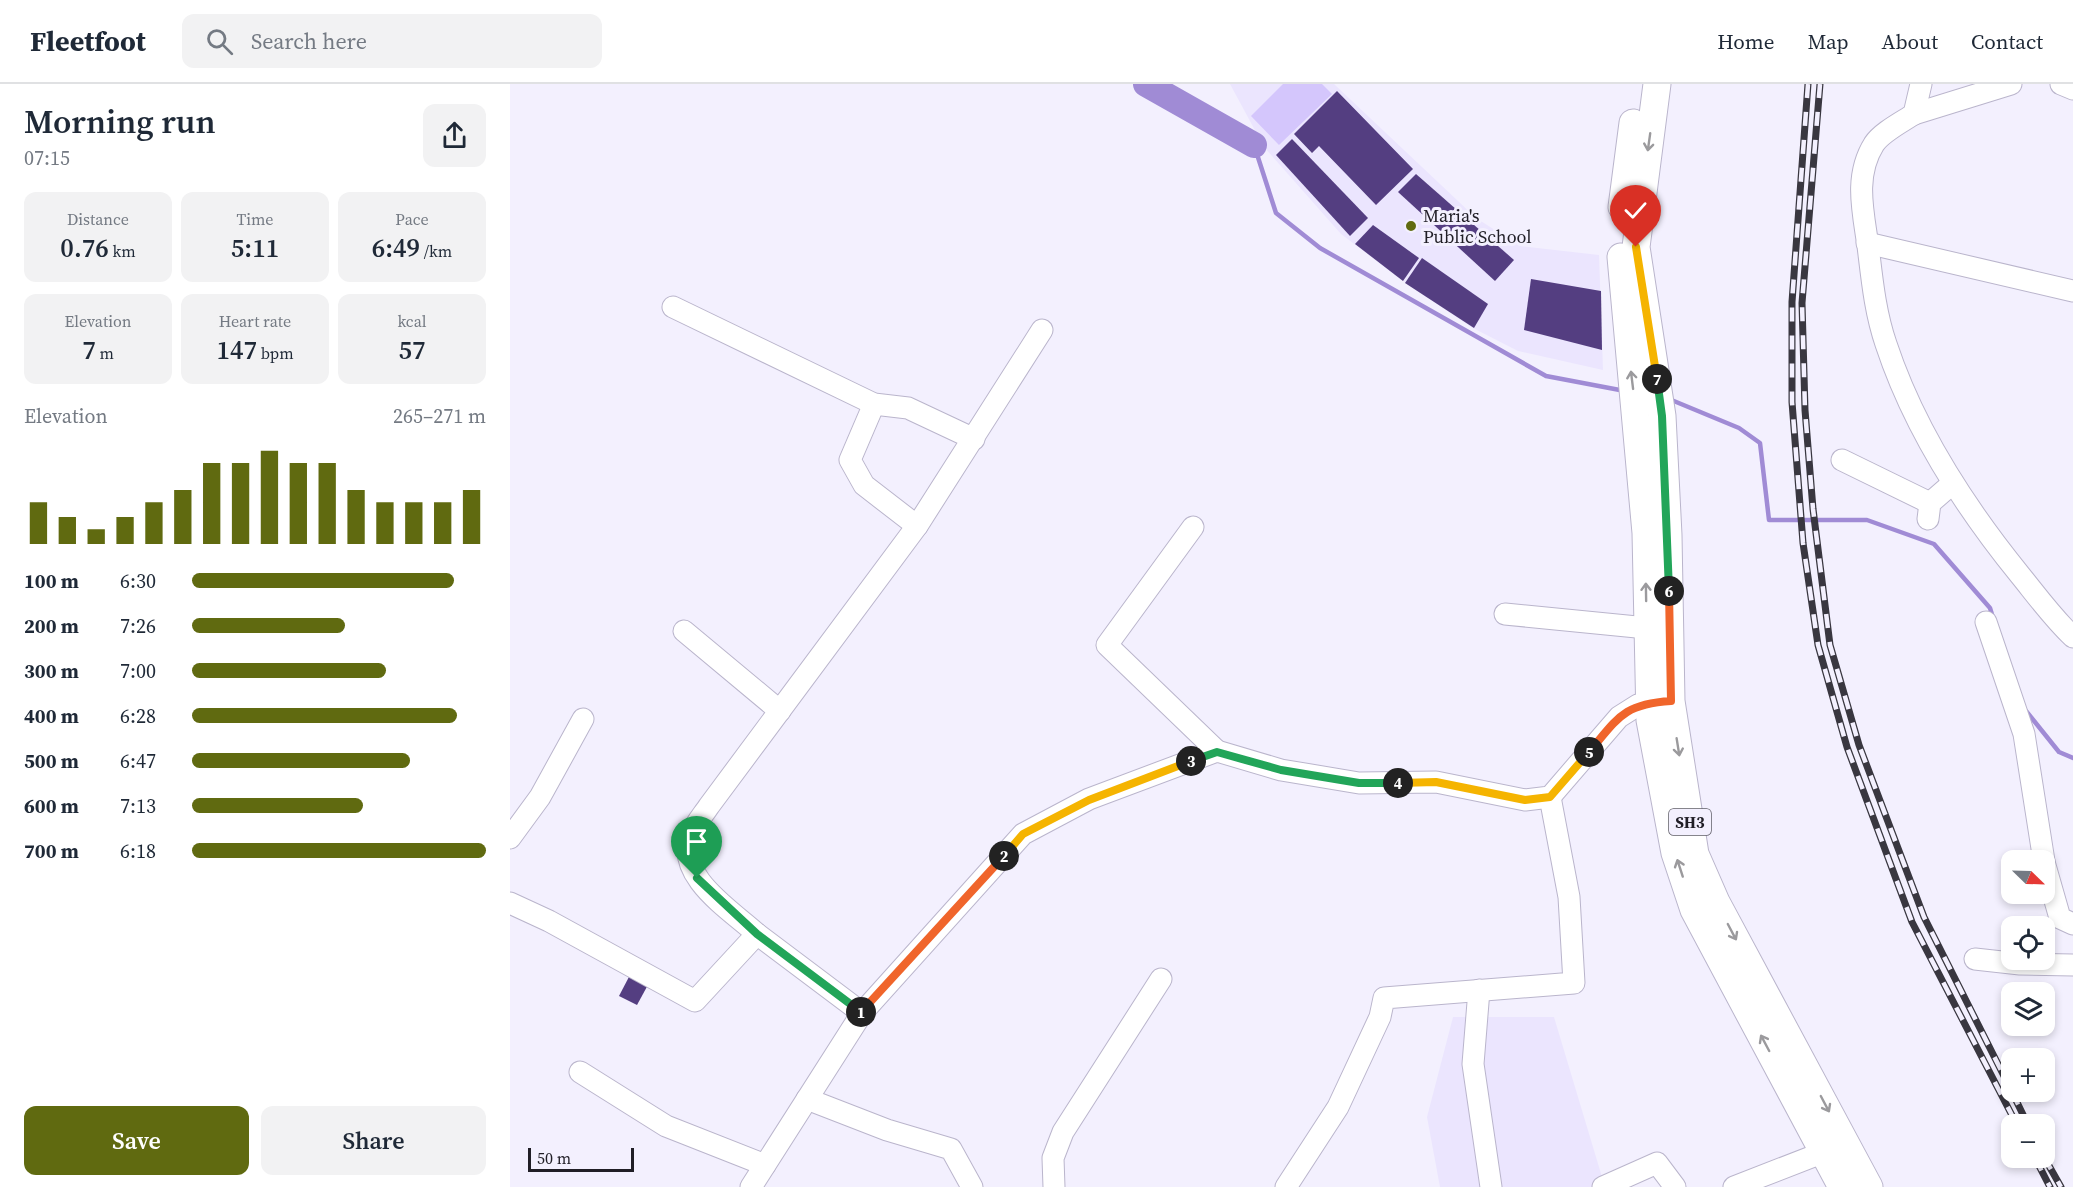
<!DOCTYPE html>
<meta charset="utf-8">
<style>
:root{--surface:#fff;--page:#f2f2f3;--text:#1f2937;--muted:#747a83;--line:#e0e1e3;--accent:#606a10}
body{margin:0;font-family:"Source Serif 4",serif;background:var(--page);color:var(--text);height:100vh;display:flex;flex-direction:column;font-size:22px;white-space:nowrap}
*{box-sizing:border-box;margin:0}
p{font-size:20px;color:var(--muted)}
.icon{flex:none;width:33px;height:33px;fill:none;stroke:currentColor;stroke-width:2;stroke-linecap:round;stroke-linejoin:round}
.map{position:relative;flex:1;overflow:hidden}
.drawer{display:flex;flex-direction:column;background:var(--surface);width:510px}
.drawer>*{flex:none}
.needle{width:39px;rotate:113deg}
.tools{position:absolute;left:1491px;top:766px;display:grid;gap:12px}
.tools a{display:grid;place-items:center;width:54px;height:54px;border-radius:12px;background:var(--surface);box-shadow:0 3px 9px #0003;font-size:30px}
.scale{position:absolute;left:18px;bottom:15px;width:106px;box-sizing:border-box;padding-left:6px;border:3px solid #201e26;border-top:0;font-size:16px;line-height:21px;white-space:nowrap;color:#201e26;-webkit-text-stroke:4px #f3f0fe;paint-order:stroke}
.pin{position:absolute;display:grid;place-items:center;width:51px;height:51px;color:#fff;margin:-62px -26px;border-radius:50% 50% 50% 0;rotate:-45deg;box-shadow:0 0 6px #0007}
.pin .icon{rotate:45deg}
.km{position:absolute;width:30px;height:30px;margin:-15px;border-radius:50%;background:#222;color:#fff;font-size:16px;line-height:30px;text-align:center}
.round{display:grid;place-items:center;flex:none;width:63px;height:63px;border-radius:12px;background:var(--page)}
.head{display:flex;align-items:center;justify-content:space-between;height:102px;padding:0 24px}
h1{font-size:33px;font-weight:600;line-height:45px}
.figures{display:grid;grid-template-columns:repeat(3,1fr);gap:9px;height:102px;padding:6px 24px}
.figures div{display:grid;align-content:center;border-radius:12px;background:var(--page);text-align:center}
.figures b{font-size:26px;font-weight:600}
.figures small{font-size:16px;font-weight:400}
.figures p{font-size:16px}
.chart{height:168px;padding:12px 24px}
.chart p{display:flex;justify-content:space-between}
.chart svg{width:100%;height:108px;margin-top:6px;stroke:var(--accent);stroke-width:6}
.primary-button{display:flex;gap:12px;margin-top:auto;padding:12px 24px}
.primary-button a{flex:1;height:69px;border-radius:12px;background:var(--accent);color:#fff;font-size:24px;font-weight:600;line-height:69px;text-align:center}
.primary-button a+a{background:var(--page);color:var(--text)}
ul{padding:0 24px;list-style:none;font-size:20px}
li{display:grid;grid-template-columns:96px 72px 1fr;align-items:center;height:45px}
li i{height:15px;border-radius:8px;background:var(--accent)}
header{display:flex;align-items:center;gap:36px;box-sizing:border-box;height:84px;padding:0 30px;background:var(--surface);border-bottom:2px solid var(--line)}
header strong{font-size:28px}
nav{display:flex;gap:33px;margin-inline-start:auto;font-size:21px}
.search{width:420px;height:54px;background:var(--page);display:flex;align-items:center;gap:15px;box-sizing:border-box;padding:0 21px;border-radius:12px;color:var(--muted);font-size:22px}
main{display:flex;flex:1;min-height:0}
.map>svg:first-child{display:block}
.built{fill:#ebe5fe}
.green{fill:#d4c6fc}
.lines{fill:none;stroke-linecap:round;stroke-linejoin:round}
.stream{stroke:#a08bd5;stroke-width:4.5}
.river{stroke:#a08bd5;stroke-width:26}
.building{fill:#543e81}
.minor-casing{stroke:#bab5cc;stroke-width:23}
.major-casing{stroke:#bab5cc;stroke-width:29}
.minor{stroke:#fff;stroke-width:21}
.major{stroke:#fff;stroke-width:27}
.rail-casing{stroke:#393740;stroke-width:7}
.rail{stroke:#f3f0fe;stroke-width:4.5;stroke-dasharray:14;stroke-linecap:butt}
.oneway{stroke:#9b9a9d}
.split-1-casing{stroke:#fff;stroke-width:12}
.split-2-casing{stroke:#fff;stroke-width:12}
.split-3-casing{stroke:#fff;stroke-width:12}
.split-4-casing{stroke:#fff;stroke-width:12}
.split-5-casing{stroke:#fff;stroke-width:12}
.split-6-casing{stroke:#fff;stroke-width:12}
.split-7-casing{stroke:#fff;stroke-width:12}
.split-8-casing{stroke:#fff;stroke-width:12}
.split-1{stroke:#22a559;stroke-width:8}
.split-2{stroke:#f0652b;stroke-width:8}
.split-3{stroke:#f5b400;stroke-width:8}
.split-4{stroke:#22a559;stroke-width:8}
.split-5{stroke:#f5b400;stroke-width:8}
.split-6{stroke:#f0652b;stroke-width:8}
.split-7{stroke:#22a559;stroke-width:8}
.split-8{stroke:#f5b400;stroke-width:8}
.poi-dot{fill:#606a10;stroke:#f3f0fe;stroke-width:2}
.labels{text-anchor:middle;stroke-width:6;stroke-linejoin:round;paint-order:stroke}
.shield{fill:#f3f0fe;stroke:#5f5d67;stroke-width:1.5}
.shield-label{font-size:16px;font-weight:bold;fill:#201e26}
.poi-label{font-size:18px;fill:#201e26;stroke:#f3f0fe;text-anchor:start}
</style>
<header>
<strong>Fleetfoot</strong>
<div class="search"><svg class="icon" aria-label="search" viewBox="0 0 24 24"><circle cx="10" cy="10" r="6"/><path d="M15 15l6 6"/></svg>Search here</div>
<nav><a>Home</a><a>Map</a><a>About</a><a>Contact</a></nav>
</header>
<main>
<section class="drawer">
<div class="head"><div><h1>Morning run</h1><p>07:15</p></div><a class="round"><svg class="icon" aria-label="share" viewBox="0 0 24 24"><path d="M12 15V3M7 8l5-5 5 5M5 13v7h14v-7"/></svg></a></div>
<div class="figures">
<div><p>Distance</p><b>0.76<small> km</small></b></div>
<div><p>Time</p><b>5:11</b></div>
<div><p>Pace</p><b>6:49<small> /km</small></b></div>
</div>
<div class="figures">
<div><p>Elevation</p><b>7<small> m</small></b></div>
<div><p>Heart rate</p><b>147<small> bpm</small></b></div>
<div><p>kcal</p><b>57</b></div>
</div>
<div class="chart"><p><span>Elevation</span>265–271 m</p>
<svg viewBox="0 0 160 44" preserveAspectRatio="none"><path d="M5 44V27M15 44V33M25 44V38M35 44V33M45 44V27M55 44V22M65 44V11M75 44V11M85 44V6M95 44V11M105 44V11M115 44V22M125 44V27M135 44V27M145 44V27M155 44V22"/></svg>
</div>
<ul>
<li><b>100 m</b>6:30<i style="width:89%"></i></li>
<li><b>200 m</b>7:26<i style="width:52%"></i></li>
<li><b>300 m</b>7:00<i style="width:66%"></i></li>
<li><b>400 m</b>6:28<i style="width:90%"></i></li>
<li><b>500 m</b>6:47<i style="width:74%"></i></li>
<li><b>600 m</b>7:13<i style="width:58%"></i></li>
<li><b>700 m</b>6:18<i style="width:100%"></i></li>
</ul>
<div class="primary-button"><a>Save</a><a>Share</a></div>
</section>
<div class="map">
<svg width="1563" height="1103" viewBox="0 0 1563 1103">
<rect width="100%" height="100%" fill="#f3f0fe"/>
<g class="built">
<polygon points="720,0 824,0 966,134 1010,162 1089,171 1093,286 1008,267 961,243 893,197 831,150 754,63"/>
<polygon points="943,933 1044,933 1095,1103 930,1103 917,1033"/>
</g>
<polygon class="green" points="773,0 812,0 822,10 769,61 741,32"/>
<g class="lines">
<g class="stream">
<polyline points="744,61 766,129 810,164 1036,292 1115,307"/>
<polyline points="1159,315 1229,344 1250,359 1259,436 1357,436 1424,460 1480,524 1483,534"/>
<polyline points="1516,627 1549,668 1563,674"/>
</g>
<polyline class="river" points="636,0 744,61"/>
</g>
<g class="building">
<polygon points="827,7 903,85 866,121 809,62 802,69 784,50"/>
<polygon points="782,55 858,134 840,152 766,71"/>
<polygon points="906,90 1004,176 985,197 888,108"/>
<polygon points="863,141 909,174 893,197 845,160"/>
<polygon points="912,174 978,220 964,244 895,199"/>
<polygon points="1021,195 1091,207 1092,266 1014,246"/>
<polygon points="121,889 139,899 127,921 109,912"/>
</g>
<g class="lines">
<defs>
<g id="minor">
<path d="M 1411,0 L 1404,30 C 1392,38 1372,48 1364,60 C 1344,92 1353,127 1358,162 C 1362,195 1365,228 1376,260 C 1404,345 1454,422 1510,491 C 1527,512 1543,534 1563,553"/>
<polyline points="1551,0 1563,5"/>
<polyline points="1404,30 1501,0"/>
<polyline points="1357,159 1563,207"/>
<polyline points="163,223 364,320 398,324 464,355"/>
<polyline points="364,320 340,376 354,401 407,442"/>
<polyline points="1332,376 1420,419"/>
<polyline points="1418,435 1420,419 1443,399"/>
<polyline points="683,443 597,561 707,667"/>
<polyline points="995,530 1137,544"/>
<polyline points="1476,538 1514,650 1534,777"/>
<polyline points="174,547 270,627"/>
<polyline points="0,754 30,713 73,635"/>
<polyline points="1534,778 1550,834 1563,840"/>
<polyline points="0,819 39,837 185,917 247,850 352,929"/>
<path d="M 247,850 C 221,826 164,792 181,750 C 185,740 193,731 199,722 L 407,442 L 532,246"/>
<polyline points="1465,875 1510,880 1563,881"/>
<polyline points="969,906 963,980 981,1103"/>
<polyline points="70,988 156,1042 255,1081"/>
<polyline points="297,1015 377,1046 441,1065 462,1103"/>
<polyline points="241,1103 352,929 513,750 579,715 707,667 771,686 849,699 926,698 1015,716 1040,713 1109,633 1128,621 1154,618"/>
<polyline points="544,1103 543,1074 553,1048 651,895"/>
<polyline points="776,1103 828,1023 870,933 874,914 1064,899 1059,813 1040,713"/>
<polyline points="1093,1103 1147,1079 1165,1103"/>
<polyline points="1224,1103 1327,1063"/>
</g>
<g id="major">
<polyline points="1147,0 1126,163 1152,332 1158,451 1161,617 1185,770 1206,818 1359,1103"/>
<polyline points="1112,123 1123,39"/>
<polyline points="1111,173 1136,449 1140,636 1165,769 1184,826 1332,1103"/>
</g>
</defs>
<use href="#minor" class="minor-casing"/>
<use href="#major" class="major-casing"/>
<use href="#minor" class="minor"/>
<use href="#major" class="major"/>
<defs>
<g id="rail">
<polyline points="1298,0 1282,218 1282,318 1293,459 1308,561 1337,663 1402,838 1507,1041"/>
<polyline points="1310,0 1292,219 1295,326 1303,425 1320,561 1349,661 1414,833 1502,1008"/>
<polyline points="1502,1008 1518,1041"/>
<polyline points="1534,1073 1551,1103"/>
<polyline points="1525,1074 1540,1103"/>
</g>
</defs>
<use href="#rail" class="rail-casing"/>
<use href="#rail" class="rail"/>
</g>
<defs><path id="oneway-shaft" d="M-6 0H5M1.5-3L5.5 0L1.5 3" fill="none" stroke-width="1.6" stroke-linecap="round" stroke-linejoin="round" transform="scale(1.5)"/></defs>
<g class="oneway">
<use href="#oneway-shaft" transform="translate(1139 58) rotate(98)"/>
<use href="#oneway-shaft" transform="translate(1122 296) rotate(-97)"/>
<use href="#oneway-shaft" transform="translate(1136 508) rotate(-91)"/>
<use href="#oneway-shaft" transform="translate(1168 663) rotate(81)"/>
<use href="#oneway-shaft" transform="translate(1170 784) rotate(-108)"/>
<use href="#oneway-shaft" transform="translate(1222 848) rotate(62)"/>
<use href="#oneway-shaft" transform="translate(1255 959) rotate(-118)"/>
<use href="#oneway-shaft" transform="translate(1315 1020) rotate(62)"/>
</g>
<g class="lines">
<defs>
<polyline id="split-1" points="187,794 247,850 351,928"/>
<polyline id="split-2" points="351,928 494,772"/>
<polyline id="split-3" points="494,772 513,750 579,716 681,677"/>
<polyline id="split-4" points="681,677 707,668 771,686 849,699 888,699"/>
<polyline id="split-5" points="888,699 926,698 1015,716 1040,713 1079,668"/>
<path id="split-6" d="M 1079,668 C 1108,634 1113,620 1161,617 L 1159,507"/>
<polyline id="split-7" points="1147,295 1152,332 1159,507"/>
<polyline id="split-8" points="1126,163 1147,295"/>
</defs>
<use href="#split-1" class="split-1-casing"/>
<use href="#split-2" class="split-2-casing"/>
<use href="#split-3" class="split-3-casing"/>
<use href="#split-4" class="split-4-casing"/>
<use href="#split-5" class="split-5-casing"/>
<use href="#split-6" class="split-6-casing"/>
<use href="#split-7" class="split-7-casing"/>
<use href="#split-8" class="split-8-casing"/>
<use href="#split-1" class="split-1"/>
<use href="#split-2" class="split-2"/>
<use href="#split-3" class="split-3"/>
<use href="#split-4" class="split-4"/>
<use href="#split-5" class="split-5"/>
<use href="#split-6" class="split-6"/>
<use href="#split-7" class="split-7"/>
<use href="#split-8" class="split-8"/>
</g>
<circle class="poi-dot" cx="901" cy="142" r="6"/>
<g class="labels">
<rect class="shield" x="1159" y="725" width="42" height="26" rx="4.5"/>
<g class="shield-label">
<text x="1180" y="744">SH3</text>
</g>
<g class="poi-label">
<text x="913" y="138">Maria's<tspan x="913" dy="21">Public School</tspan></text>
</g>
</g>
</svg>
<div class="tools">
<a><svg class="needle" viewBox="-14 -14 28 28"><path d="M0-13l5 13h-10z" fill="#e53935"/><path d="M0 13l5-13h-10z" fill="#747a83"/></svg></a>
<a><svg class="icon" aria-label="locate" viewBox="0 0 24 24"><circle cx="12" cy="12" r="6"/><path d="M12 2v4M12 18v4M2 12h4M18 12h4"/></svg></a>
<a><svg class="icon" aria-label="layers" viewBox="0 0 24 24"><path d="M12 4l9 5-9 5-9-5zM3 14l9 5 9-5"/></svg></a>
<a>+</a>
<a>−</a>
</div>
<div class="scale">50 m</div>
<div class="pin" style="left:187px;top:794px;background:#1e9e55"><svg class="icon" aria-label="arrive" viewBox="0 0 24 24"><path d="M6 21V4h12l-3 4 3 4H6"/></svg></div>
<div class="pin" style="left:1126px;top:163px;background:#d93025"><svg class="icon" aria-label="check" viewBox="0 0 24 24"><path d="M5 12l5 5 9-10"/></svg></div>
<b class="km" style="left:351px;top:928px">1</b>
<b class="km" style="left:494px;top:772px">2</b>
<b class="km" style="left:681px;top:677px">3</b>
<b class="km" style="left:888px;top:699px">4</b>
<b class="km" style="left:1079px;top:668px">5</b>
<b class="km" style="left:1159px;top:507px">6</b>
<b class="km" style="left:1147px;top:295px">7</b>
</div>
</main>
